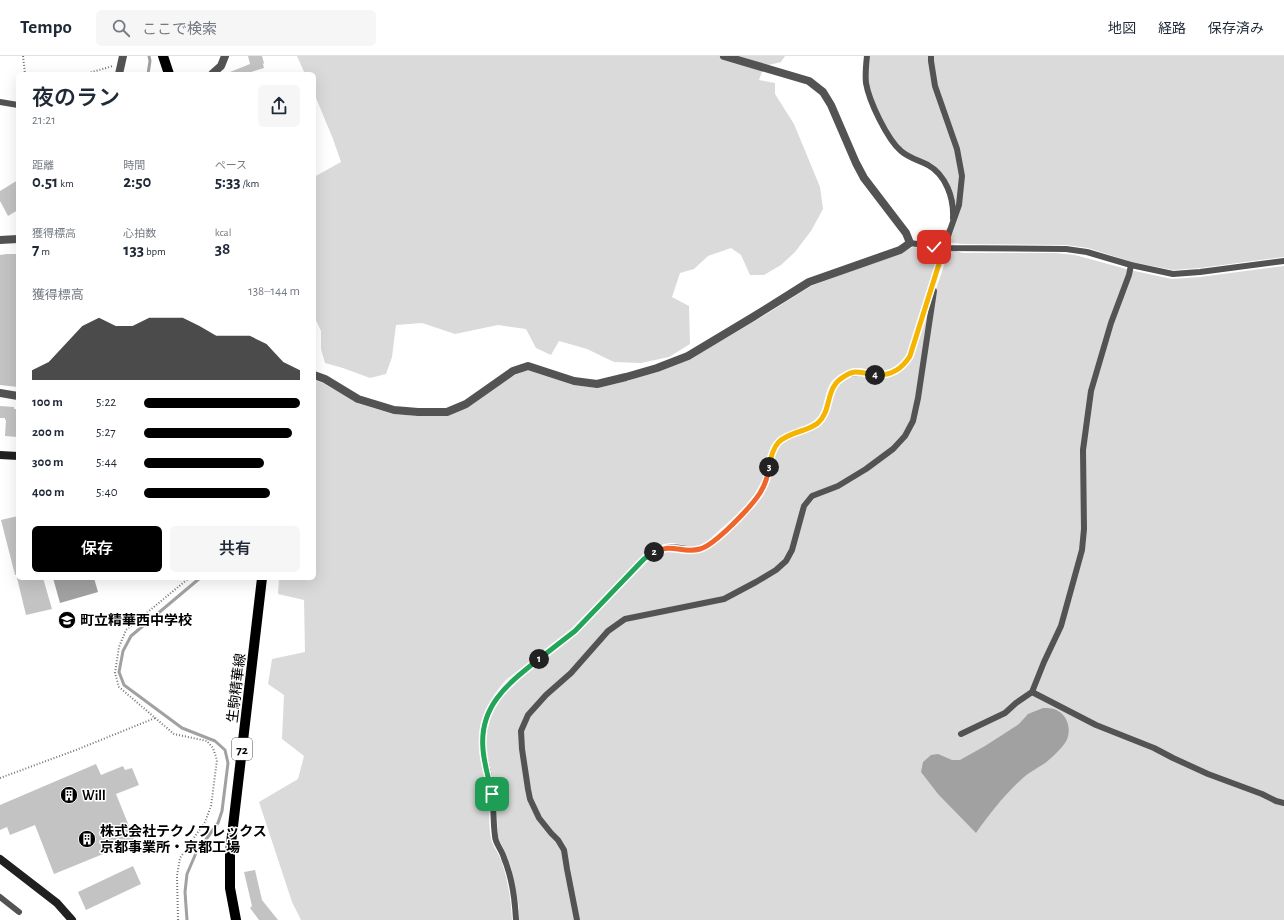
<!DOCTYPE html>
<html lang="ja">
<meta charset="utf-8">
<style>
:root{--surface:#fff;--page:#f6f6f7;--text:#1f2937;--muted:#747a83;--line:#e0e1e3;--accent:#000}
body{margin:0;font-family:"Alegreya Sans","Noto Sans JP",sans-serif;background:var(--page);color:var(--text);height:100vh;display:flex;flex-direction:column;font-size:15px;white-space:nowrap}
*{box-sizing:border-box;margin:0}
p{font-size:13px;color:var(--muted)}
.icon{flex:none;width:22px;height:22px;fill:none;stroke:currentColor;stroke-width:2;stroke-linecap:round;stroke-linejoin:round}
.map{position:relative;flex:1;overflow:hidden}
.details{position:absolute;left:16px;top:16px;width:300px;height:508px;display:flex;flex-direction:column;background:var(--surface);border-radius:6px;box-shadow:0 4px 16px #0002}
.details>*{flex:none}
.pin{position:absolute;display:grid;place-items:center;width:34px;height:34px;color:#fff;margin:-17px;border-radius:8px;box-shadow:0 2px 6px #0006}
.km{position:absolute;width:20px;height:20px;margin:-10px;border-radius:50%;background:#222;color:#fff;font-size:11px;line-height:20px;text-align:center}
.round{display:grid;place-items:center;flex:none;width:42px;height:42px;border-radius:6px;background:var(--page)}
.overview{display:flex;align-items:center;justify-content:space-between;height:68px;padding:0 16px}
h1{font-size:22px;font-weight:600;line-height:30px}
.figures{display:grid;grid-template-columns:repeat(3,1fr);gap:6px;height:68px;padding:4px 16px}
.figures div{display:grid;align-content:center}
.figures b{font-size:17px;font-weight:600}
.figures small{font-size:11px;font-weight:400}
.figures p{font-size:11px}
.chart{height:112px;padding:8px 16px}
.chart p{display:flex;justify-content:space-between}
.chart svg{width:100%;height:72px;margin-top:4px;fill:var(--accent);opacity:.7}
.action{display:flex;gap:8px;margin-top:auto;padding:8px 16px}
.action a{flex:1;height:46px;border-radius:6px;background:var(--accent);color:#fff;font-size:16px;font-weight:600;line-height:46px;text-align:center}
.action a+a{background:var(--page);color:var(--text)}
ul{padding:0 16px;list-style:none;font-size:13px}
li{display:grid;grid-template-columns:64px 48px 1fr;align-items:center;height:30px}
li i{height:10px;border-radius:5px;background:var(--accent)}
header{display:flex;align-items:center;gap:24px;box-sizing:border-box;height:56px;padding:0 20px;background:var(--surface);border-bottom:1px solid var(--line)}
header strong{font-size:19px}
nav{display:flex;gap:22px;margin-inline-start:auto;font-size:14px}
.search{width:280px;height:36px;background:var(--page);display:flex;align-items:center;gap:10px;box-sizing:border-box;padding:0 14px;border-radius:6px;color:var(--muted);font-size:15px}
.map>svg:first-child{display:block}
.green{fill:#dadada}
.water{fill:#a1a1a1}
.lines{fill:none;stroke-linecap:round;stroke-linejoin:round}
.stream{stroke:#a1a1a1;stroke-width:3}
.building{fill:#c3c3c3}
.path{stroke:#757575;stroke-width:2;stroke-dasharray:1 2;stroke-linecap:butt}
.lane{stroke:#535353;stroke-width:6}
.street{stroke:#535353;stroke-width:8}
.secondary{stroke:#202020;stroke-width:8}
.primary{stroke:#000;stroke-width:10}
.split-1-casing{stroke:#fff;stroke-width:8}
.split-2-casing{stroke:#fff;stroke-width:8}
.split-3-casing{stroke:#fff;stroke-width:8}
.split-4-casing{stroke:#fff;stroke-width:8}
.split-5-casing{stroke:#fff;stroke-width:8}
.split-1{stroke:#22a559;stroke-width:5}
.split-2{stroke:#22a559;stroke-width:5}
.split-3{stroke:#f0652b;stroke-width:5}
.split-4{stroke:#f5b400;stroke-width:5}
.split-5{stroke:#f5b400;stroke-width:5}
.labels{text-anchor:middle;stroke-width:3;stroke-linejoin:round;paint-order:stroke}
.shield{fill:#fff;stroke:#4c4c4c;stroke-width:1}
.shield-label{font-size:13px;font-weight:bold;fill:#000}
.poi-label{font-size:14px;font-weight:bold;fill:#000;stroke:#fff;text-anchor:start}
.street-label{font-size:14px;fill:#000;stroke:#fff}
</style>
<header>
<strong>Tempo</strong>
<div class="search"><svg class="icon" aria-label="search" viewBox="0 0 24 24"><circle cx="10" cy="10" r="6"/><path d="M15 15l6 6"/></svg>ここで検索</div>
<nav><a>地図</a><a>経路</a><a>保存済み</a></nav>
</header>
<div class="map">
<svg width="1284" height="864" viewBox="0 0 1284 864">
<rect width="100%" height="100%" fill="#fff"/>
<g class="green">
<polygon points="297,0 785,0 781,6 764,10 759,24 775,27 775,38 794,68 820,131 823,153 811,175 795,196 781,209 764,219 750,219 741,199 731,192 708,200 694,213 680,217 672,241 689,250 690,288 669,301 641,307 614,306 587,293 559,285 551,299 536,292 526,273 498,269 455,278 422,267 396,269 392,301 386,318 370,322 343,312 325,307 321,293 321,275 314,260 314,121 341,106 333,83 314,37 314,18 305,18"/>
<path d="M 870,0 L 1284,0 L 1284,201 L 1200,212 L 1173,214 L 1132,206 L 1088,192 L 1066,189 L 963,188 L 932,185 L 955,166 L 944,121 C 928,111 909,101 896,87 C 886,77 870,39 868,25 C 867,16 869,8 870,0 Z"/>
<path d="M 913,191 L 920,192 L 938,197 L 934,214 L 907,298 C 899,310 888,317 874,315 C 868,314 862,312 856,312 C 848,313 840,318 834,323 C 823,334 827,349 818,361 C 807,374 787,371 776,384 C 765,395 767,413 761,426 C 752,448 730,464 713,480 C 706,487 697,492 687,490 C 682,489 677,487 671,487 C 660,488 651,493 642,500 L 572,572 L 506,624 C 487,645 475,671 480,700 C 482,713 487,725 489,739 C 490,753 488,768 491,782 C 492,789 498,796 501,804 C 508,823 511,844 512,864 L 301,864 L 292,846 L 259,746 L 298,723 L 304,700 L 282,683 L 284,639 L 268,628 L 272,603 L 305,596 L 304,544 L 278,538 L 279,522 L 314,522 L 314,446 L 315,444 L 314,436 L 314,324 L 323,327 L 357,347 L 393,358 L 418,360 L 448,360 L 515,319 L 528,314 L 573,329 L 597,332 L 627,325 L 690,303 L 755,265 L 811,230 L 902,196 Z"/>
<path d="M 949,195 L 956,195 L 963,197 L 1056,197 L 1075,199 L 1130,214 L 1172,223 L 1200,221 L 1284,210 L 1284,864 L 519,864 L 519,851 L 511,811 L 506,798 L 498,781 L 496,738 L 486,691 L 486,676 L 491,658 L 500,642 L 511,630 L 577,577 L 653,500 C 658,497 664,495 671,495 C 676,494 681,496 686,497 C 699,499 709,494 718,486 C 736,469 756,453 767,431 C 773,418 771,399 781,388 C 793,376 812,379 823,365 C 833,354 829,337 841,327 C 862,307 888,341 913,301 Z"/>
</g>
<g class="water">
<polygon points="53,522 94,522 98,536 60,547"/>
<path d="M 1043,652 C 1048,652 1054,652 1058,655 C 1069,661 1072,677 1065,687 C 1061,693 1049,705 1042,709 C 1036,713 1030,716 1024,721 C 1006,737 990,757 976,777 L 938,738 L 921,716 L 923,706 L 931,699 L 938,698 L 952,704 L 960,704 L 985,690 L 1019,668 L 1028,658 Z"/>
</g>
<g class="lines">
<g class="stream">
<polyline points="148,18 150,5 149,0"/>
<polyline points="187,864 185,836 187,818 196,797 218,767 222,755 228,707 225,694 215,685 182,672 124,629 119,616 123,595 131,580 200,522"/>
</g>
</g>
<g class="building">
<polygon points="248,0 262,0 264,7 263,8 264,12 251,16 252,18 225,18 250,8"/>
<polygon points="18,124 18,154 8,160 0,145 0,135"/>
<polygon points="7,198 18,198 18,331 0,329 0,199"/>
<polygon points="0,350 14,351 14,353 18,353 18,381 5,380 6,364 5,364 5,362 0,362"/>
<polygon points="18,460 18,519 15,519 1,464"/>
<polygon points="17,522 43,522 52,553 26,559"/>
<polygon points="96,708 101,719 123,710 125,714 132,712 139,729 116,738 135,785 54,818 35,769 10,779 7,771 0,774 0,749"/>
<polygon points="133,810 141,828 86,854 78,836"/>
<polygon points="255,814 262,844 278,864 259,864 250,852 252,850 244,816"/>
</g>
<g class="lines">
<g class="path">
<polyline points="23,0 25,18"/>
<polyline points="85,18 113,10"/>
<polyline points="0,722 76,694 155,662"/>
<polyline points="178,864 177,820 180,802 205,766 211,750 217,704 213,692 207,685 174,678 119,631 115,617 119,591 126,574 189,522"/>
</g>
<g class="lane">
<path d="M 867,0 C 866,9 865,18 866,27 C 869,45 887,83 901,95 C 909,102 918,104 928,109 C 946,119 954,142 953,162"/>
<polyline points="0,46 18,49"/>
<polyline points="910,187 945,192 1066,193 1087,196 1131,209 1173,218 1200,216 1284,205"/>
<polyline points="1032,636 1096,669 1154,692 1173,702 1208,718 1262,738 1276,745 1284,747"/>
<polyline points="961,678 1005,657 1016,647 1032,636 1044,606 1061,570 1082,494 1084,473 1083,394 1091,335 1111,267 1129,219 1131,209"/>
<polyline points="0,841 19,856"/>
<path d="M 516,864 C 515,843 512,821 504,802 C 502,794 495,787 495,780 C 493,766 494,751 492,737 C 490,716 480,697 484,675 C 491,625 542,606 575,574 C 599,551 621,527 645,503 C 652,496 661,492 671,491 C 689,491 692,499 711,488 C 729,472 750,456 761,435 C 769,420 768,398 779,386 C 790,373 810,377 821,364 C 830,352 827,336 838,325 C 861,303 886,337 910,300 L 949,177 L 959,149 L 962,120 L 957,93 L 935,30 L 931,5 L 931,0"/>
<polyline points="577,864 567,813 564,794 558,784 551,777 539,762 530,743 528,733 522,693 521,675 528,659 546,639 571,617 608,575 625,563 724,543 756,526 776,514 786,505 792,494 804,450 812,440 838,430 866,413 893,393 905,380 913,365 918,342 934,235"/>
</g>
<g class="street">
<polyline points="119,18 123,0"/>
<polyline points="212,18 221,10 225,0"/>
<polyline points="0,184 18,183"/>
<polyline points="314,319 325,323 358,343 394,354 418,356 447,356 466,348 513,315 528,310 574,325 597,328 626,321 657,312 688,300 753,261 809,226 900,194 910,187 906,177 864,122 856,107 831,49 823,36 809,25 724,0"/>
<polyline points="0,337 18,340"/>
</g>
<g class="secondary">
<polyline points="0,399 18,400"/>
<polyline points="0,803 57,847 72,864"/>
</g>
<g class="primary">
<polyline points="163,0 169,18"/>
<polyline points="236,864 230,832 230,796 262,522"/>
</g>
</g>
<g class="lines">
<defs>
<path id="split-1" d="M 492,738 C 489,723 484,708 483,693 C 479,649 509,627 539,603"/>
<polyline id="split-2" points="539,603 575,575 644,503 654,496"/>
<path id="split-3" d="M 654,496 C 672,487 683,498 700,493 C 715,489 751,451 760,437 C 765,429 768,420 769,411"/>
<path id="split-4" d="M 769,411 C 773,387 779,382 801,375 C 807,373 813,371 818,367 C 833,353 824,331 845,320 C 848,318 852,316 856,316 C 862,316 869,318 875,319"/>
<path id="split-5" d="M 875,319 C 890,320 902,313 910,300 L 944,192 L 934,191"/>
</defs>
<use href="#split-1" class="split-1-casing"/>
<use href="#split-2" class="split-2-casing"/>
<use href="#split-3" class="split-3-casing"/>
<use href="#split-4" class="split-4-casing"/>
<use href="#split-5" class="split-5-casing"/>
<use href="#split-1" class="split-1"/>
<use href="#split-2" class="split-2"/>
<use href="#split-3" class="split-3"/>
<use href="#split-4" class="split-4"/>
<use href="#split-5" class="split-5"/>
</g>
<defs>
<symbol id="school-disc" viewBox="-11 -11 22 22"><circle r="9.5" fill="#000" stroke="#fff"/><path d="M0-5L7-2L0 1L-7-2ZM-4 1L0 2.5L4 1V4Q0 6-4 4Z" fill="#fff"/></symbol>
<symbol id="building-disc" viewBox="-11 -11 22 22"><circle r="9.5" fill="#000" stroke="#fff"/><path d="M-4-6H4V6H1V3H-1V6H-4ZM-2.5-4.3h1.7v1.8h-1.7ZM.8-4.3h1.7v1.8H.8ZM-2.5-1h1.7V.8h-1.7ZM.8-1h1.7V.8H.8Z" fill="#fff"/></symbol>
</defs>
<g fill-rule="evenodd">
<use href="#school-disc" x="57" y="554" width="20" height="20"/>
<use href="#building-disc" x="59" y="729" width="20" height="20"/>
<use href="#building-disc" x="77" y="773" width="20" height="20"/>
</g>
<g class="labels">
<rect class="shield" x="232" y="682" width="20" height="22" rx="3"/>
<g class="shield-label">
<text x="242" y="698">72</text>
</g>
<g class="poi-label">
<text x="80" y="569">町立精華西中学校</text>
<text x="82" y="744">Will</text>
<text x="100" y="780">株式会社テクノフレックス<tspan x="100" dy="16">京都事業所・京都工場</tspan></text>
</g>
<g class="street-label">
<text transform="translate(236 632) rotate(-83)" y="5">生駒精華線</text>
</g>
</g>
</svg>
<div class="pin" style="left:492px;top:738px;background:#1e9e55"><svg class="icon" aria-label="arrive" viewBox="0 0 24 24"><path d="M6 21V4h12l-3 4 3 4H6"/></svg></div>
<div class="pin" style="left:934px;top:191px;background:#d93025"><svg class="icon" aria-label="check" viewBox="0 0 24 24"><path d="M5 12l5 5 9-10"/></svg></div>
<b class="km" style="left:539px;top:603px">1</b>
<b class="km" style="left:654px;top:496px">2</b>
<b class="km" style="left:769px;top:411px">3</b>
<b class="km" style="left:875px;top:319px">4</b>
<section class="details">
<div class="overview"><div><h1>夜のラン</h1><p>21:21</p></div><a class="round"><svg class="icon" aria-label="share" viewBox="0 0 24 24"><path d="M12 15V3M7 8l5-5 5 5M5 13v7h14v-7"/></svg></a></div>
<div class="figures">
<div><p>距離</p><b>0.51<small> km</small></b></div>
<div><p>時間</p><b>2:50</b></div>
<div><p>ペース</p><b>5:33<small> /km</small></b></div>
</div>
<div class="figures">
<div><p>獲得標高</p><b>7<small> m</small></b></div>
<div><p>心拍数</p><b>133<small> bpm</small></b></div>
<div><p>kcal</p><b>38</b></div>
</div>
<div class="chart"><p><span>獲得標高</span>138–144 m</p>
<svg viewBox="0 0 160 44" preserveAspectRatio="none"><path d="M0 44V38L10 33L20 22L30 11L40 6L50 11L60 11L70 6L80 6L90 6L100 11L110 17L120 17L130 17L140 22L150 33L160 38V44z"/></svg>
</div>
<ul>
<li><b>100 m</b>5:22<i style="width:100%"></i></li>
<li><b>200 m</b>5:27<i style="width:95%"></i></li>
<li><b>300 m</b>5:44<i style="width:77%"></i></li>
<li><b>400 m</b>5:40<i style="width:81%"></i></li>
</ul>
<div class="action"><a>保存</a><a>共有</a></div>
</section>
</div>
